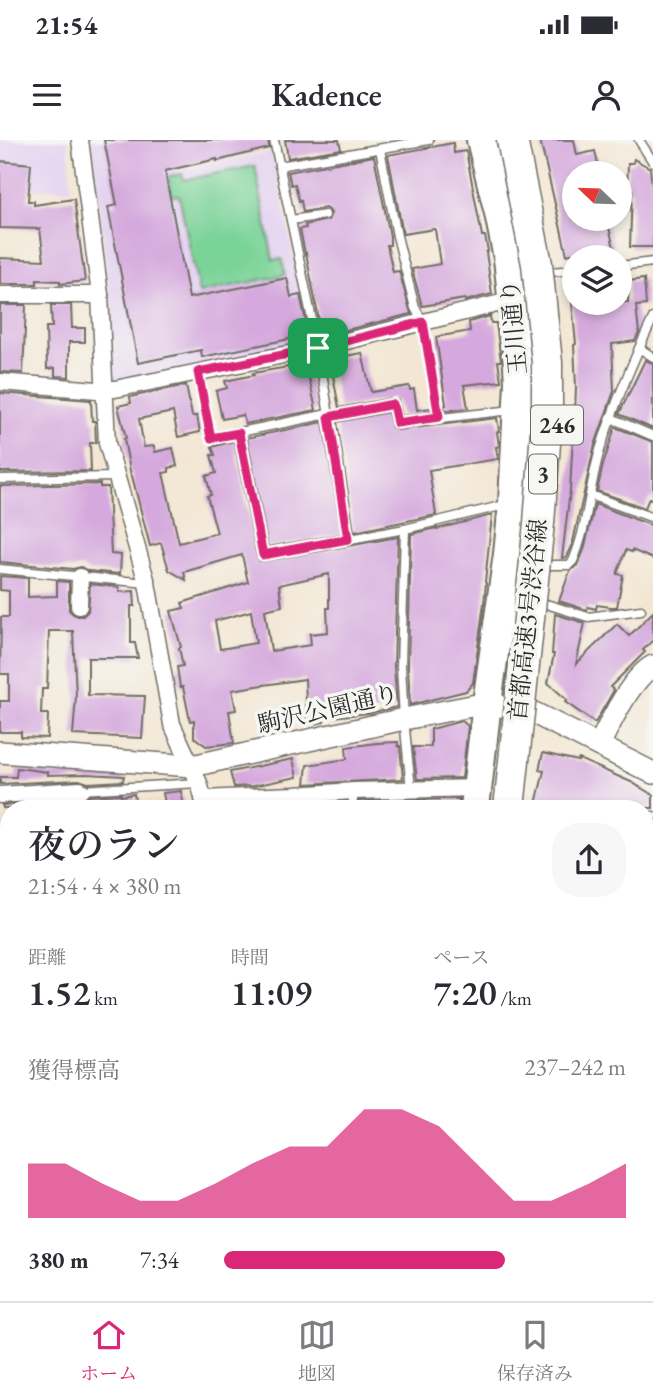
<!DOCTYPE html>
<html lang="ja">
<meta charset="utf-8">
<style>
:root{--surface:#fff;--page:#f7f7f7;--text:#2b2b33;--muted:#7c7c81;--line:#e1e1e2;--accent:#db2777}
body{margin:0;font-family:"EB Garamond","Noto Serif JP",serif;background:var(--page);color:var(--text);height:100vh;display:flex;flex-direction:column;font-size:26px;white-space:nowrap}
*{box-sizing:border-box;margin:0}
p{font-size:23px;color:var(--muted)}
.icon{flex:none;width:38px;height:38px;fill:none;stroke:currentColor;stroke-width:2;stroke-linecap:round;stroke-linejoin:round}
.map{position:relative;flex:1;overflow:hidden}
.panel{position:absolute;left:0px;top:660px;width:654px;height:502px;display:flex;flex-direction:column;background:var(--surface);border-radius:28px 28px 0 0;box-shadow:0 4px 10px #0003}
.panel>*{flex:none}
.needle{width:46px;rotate:293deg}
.tools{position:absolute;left:562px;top:21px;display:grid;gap:14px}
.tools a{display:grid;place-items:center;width:70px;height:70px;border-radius:50%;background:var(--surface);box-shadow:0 4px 10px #0003;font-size:35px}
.pin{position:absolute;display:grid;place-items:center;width:60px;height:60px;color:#fff;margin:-30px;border-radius:14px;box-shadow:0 4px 10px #0006}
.round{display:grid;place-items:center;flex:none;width:74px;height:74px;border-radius:28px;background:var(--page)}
.summary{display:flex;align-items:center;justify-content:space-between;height:119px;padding:0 28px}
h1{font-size:38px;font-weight:600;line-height:52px}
.stats{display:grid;grid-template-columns:repeat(3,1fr);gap:10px;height:119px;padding:7px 28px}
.stats div{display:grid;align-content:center}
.stats b{font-size:35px;font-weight:600}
.stats small{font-size:19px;font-weight:400}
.stats p{font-size:19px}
.chart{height:196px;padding:14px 28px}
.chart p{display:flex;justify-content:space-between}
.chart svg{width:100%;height:126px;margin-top:7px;fill:var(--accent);opacity:.7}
ul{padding:0 28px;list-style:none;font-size:23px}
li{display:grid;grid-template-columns:112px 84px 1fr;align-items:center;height:52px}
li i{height:18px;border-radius:9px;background:var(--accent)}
.status{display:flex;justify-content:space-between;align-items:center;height:49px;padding:0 35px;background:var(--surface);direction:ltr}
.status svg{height:19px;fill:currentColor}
header{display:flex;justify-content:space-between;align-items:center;height:91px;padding:0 28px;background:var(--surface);font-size:32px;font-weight:600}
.menu{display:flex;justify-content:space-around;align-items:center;height:98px;border-top:2px solid var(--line);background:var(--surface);font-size:19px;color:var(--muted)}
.menu a{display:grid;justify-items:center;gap:4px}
.menu .on{color:var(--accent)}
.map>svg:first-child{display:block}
.built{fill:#e4d3f1}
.green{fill:#7ad398;stroke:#527f62;stroke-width:2}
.building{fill:#d5a9dd;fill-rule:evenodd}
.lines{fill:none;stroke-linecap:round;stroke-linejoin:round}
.service-casing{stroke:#716d66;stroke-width:11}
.minor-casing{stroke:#716d66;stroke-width:19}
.tertiary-casing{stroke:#716d66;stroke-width:24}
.trunk-casing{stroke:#716d66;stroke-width:32}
.motorway-casing{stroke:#716d66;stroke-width:33}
.service{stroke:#fff;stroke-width:8}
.minor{stroke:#fff;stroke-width:16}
.tertiary{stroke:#fff;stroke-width:21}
.trunk{stroke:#fff;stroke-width:28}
.motorway{stroke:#fff;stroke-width:30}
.motorway-bridge-casing{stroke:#716d66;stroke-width:33;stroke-linecap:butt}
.motorway-bridge{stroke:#fff;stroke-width:30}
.route-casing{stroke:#fff;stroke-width:14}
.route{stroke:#db2777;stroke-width:9}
.labels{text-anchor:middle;stroke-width:7;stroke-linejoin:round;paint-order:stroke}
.shield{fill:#f6f6f2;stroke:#686867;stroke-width:2}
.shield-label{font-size:23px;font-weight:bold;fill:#2b2b2b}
.street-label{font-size:24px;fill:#2b2b2b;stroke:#f6f6f2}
</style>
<div class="status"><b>21:54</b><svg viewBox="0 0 49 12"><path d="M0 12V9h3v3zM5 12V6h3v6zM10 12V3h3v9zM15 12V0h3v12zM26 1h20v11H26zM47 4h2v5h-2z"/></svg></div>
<header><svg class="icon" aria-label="menu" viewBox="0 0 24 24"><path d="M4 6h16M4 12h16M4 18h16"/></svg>Kadence<svg class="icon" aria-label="person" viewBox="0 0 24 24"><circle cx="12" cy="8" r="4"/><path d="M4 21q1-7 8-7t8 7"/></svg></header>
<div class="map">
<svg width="653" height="1161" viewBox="0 0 653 1161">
<rect width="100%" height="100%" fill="#f6f6f2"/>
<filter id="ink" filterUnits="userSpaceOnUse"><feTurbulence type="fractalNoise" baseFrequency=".0143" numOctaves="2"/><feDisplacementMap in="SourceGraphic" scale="14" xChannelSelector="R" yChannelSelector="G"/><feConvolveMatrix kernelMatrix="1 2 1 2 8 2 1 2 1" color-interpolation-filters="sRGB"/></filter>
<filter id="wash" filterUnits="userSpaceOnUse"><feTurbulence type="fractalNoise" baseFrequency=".00686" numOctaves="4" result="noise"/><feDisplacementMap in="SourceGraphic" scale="28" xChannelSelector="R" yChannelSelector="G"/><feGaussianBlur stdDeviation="1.57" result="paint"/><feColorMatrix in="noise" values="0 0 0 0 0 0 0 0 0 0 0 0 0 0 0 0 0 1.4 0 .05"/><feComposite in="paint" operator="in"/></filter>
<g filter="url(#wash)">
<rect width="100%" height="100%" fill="#f3e7d4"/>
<g class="built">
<polygon points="0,0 68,0 71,49 0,49"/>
<polygon points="92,0 171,0 177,31 272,12 311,196 306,203 115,242 108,138"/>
</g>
<g class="green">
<polygon points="255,26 273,120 282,119 285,135 199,153 179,55 172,56 168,37 182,34 184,40"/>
<polygon points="9,1044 9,1153 243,1153 240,1161 0,1161 0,1045"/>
</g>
<g id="blocks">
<g class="building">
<polygon points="104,0 268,0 269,8 217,21 217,19 165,31 189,158 287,138 291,157 300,155 309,195 202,217 201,210 138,223 108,67 117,65"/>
<polygon points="285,0 339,0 341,9 288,18"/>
<polygon points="540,0 574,0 577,15 595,11 600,33 574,33 574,79 607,79 615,112 589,117 584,117 583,111 567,115"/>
<polygon points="453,3 454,13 466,11 482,96 485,96 488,111 486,112 492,154 465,161 465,159 422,166 412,129 440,124 435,89 403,94 388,15"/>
<polygon points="374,16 390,96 390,105 387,105 393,132 399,131 411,174 322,196 306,113 305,114 300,89 306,88 305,85 328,80 331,73 328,69 325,68 303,72 301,60 299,61 295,44 291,45 288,32"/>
<polygon points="634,19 650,28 653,54 653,107 630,107 632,50 627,50 628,23 633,23"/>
<polygon points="0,21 31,24 28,61 34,61 34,65 74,59 85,141 60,144 60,141 37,140 37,144 0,144 0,118 44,120 40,89 0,88"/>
<polygon points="644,139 646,165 636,166 639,193 635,201 612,204 614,251 594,308 572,406 567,417 562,418 570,350 573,296 574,296 576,247 574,205 576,204 572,163 628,162 629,141"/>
<polygon points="0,165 26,165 23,233 0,232"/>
<polygon points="51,165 71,165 72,188 85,188 85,202 69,202 69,237 55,236 55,228 47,229 46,187 52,187"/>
<polygon points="490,176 491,183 496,183 501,221 498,221 501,241 464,245 468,268 445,271 444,266 446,265 436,197 470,191 469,182"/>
<polygon points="362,213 371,252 409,246 410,250 414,249 417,270 431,268 432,272 402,276 398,260 392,258 339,268 330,219"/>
<polygon points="645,220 653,223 653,289 619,274"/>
<polygon points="306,224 316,270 245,284 243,275 222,279 216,251 227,248 225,241 254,235 253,233"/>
<path d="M 186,245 L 192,276 L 197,276 L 200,292 L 178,297 L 173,272 L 139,279 L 144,307 L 154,306 L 155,312 L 173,308 L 177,326 L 169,328 L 169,332 L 163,333 L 179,403 L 217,393 L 207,356 L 211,355 L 206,336 L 216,333 L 211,315 L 215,315 L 212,307 L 234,301 L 257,416 L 260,421 L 264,421 L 398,397 L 394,526 L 397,567 L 369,573 L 323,578 L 324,582 L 307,585 L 305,539 L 250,547 L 232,550 L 236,570 L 229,571 L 234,603 L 206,606 L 194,597 L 194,580 L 190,581 L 183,547 L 180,547 L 177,527 L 183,526 L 179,508 L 181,507 L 171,471 L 184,468 L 182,463 L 248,442 L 242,415 L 184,432 L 186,440 L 169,430 L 161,403 L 150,406 L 132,336 L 131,336 L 124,299 L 126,298 L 118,266 L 131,263 L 130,257 ZM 329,434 L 329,468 L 327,468 L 328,492 L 310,494 L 311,505 L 271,511 L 265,470 L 282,466 L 279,445 ZM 251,471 L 256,503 L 220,509 L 215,481 Z"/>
<polygon points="0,253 91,260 92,281 95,281 96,303 90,303 91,331 0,332"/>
<polygon points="388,272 392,287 397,290 497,278 499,291 497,292 499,306 496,307 498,319 429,330 436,375 354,392 337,282"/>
<polygon points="323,282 342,394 268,407 247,298"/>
<polygon points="615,287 653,302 653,360 649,358 645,368 597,351 603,325"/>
<polygon points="100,344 100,347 108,347 111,414 121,415 120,434 88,431 81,427 73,429 0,422 0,346"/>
<polygon points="595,364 653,386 653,419 632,410 632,412 626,410 617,434 623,435 617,467 611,467 597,465 596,469 588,467 587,470 559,461 570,431 578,425 584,410"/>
<polygon points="492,375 485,442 486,443 484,463 473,543 466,551 410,565 408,526 411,394 437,388 437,389"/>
<polygon points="0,436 28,438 28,457 57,456 57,441 69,442 69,470 73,474 78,476 83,476 88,471 90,444 119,447 119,452 134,451 135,466 131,466 131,503 135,503 138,518 88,518 88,555 145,556 142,598 73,595 76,557 73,491 49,491 47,549 42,549 41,574 48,574 47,598 21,597 21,592 0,592 0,561 9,561 9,534 0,534 1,477 9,477 9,451 0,450"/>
<polygon points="653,472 653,500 643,510 645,512 610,547 614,550 595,583 565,562 567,560 548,543 554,514 552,514 555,474 585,483 576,524 617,484 629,496"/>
<polygon points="462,581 468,586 462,638 417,639 413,607 431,607 431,589"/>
<polygon points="398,602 398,606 400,606 403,639 305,644 307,625 347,619 346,607 377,603"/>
<polygon points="543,613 578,621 579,619 631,642 653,655 653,668 535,668 544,631 539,630"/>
<polygon points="293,619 297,637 253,646 234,647 230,632"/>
<polygon points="17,628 48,632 48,635 86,634 124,636 123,641 88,643 79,640 0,644 0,637 16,637"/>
<polygon points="181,651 184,668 166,668 163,653"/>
<polygon points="121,654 121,656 134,654 136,668 87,668 88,656"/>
<polygon points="459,659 459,668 438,668 401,664 400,668 359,668 359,661"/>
<polygon points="74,661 74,668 3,668 2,665"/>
<polygon points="346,662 346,668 303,668 303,665"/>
</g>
</g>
</g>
<g filter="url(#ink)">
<use href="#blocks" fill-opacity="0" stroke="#716d66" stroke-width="2"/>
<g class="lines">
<defs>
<g id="service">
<polyline points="274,0 318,208 349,399"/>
<polyline points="639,0 653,22"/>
<polyline points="380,9 397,96 415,168 423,182 439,277"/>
<polyline points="279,26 429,0"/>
<polyline points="291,80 325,75"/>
<polyline points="620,126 653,122"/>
<polyline points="550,132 574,130"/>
<polyline points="639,208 653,217"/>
<polyline points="198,231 211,298 328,274"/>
<polyline points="329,277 393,264 397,283 512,270"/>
<polyline points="611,278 653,296"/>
<polyline points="239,293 263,415 405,389 509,364"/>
<polyline points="0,339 116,337"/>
<polyline points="590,355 653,378"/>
<polyline points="405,389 401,526 404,579 411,649"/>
<path d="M 547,425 L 569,425 L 573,421 C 588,386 589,346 600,310 C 614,265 633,221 653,178"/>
<polyline points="0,429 147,443"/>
<polyline points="543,463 588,477 641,470"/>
<polyline points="81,668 80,650 199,643"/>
<polyline points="352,668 354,651"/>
<polyline points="646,688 653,676"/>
<polyline points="0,774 3,774"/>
<polyline points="7,851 9,891"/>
<polyline points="646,878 653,883"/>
<polyline points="646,906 653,897"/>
<polyline points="646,974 653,978"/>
<polyline points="0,1013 9,1013"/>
<polyline points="646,1089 652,1063"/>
<polyline points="309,1161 312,1153"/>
</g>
<g id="minor">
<polyline points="80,0 100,155 107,303 147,443 172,584 199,643 206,668"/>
<polyline points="0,155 100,155"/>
<polyline points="0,242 97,250 115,249 318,208 513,160"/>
<polyline points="79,466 80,437"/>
<polyline points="0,655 80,650"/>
<polyline points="203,659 294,655 354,651 477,648"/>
<polyline points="0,851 9,851"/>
<polyline points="646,1062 653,1064"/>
</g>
<g id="tertiary">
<path d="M 599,605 C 610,583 631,538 653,526"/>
<polyline points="0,612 192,626 404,579 487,563 534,573 653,633"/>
</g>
<g id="trunk">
<polyline points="475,668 487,563 508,414 513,363 519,242 516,194 508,118 499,73 481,0"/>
<polyline points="427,1161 427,1153"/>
</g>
<polyline id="motorway" points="457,1161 458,1153"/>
</defs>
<use href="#service" class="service-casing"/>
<use href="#minor" class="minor-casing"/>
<use href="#tertiary" class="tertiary-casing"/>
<use href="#trunk" class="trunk-casing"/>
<use href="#motorway" class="motorway-casing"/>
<use href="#service" class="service"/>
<use href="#minor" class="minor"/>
<use href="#tertiary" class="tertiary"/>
<use href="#trunk" class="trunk"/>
<use href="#motorway" class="motorway"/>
<defs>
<polyline id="motorway-bridge" points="509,668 539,383 547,277 547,223 537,124 512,0"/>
</defs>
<use href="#motorway-bridge" class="motorway-bridge-casing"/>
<use href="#motorway-bridge" class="motorway-bridge"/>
</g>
</g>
<g class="lines" filter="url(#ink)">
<defs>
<polygon id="route" points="423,182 439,277 397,283 393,264 329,277 348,399 263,415 239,293 211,298 198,232 318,208"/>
</defs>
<use href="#route" class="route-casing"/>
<use href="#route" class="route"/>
</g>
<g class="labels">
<g class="shield">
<rect x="531" y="265.5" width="52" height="39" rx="5"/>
<rect x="529" y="314.5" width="28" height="39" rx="5"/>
</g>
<g class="shield-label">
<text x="557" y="293">246</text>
<text x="543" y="342">3</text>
</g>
<g class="street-label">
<text transform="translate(514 187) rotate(-95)" y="8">玉川通り</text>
<text transform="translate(528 480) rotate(-84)" y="8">首都高速3号渋谷線</text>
<text transform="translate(328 569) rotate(-13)" y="8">駒沢公園通り</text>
</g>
</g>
</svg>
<div class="tools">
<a><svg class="needle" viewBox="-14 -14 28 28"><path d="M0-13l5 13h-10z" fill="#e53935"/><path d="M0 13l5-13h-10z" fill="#7c7c81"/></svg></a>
<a><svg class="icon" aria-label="layers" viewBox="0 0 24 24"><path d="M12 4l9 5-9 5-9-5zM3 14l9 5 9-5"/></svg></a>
</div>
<div class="pin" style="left:318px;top:208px;background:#1e9e55"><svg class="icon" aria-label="arrive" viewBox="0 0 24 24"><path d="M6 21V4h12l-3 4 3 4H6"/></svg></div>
<section class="panel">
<div class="summary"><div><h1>夜のラン</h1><p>21:54 · 4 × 380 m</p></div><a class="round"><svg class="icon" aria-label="share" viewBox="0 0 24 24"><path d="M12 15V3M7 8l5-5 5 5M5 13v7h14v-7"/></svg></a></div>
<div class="stats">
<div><p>距離</p><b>1.52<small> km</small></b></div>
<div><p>時間</p><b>11:09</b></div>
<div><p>ペース</p><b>7:20<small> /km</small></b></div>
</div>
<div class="chart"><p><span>獲得標高</span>237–242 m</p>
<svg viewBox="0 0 160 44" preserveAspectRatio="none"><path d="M0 44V25L10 25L20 32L30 38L40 38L50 32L60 25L70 19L80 19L90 6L100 6L110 12L120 25L130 38L140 38L150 32L160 25V44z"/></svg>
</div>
<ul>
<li><b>380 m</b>7:34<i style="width:70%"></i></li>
</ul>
</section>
</div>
<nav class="menu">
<a class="on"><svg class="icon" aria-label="home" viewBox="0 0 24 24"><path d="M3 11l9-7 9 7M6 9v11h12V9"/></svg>ホーム</a>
<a><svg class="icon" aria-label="map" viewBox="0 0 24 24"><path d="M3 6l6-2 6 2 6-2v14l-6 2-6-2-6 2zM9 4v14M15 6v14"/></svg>地図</a>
<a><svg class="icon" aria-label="saved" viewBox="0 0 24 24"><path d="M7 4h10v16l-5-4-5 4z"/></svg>保存済み</a>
</nav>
